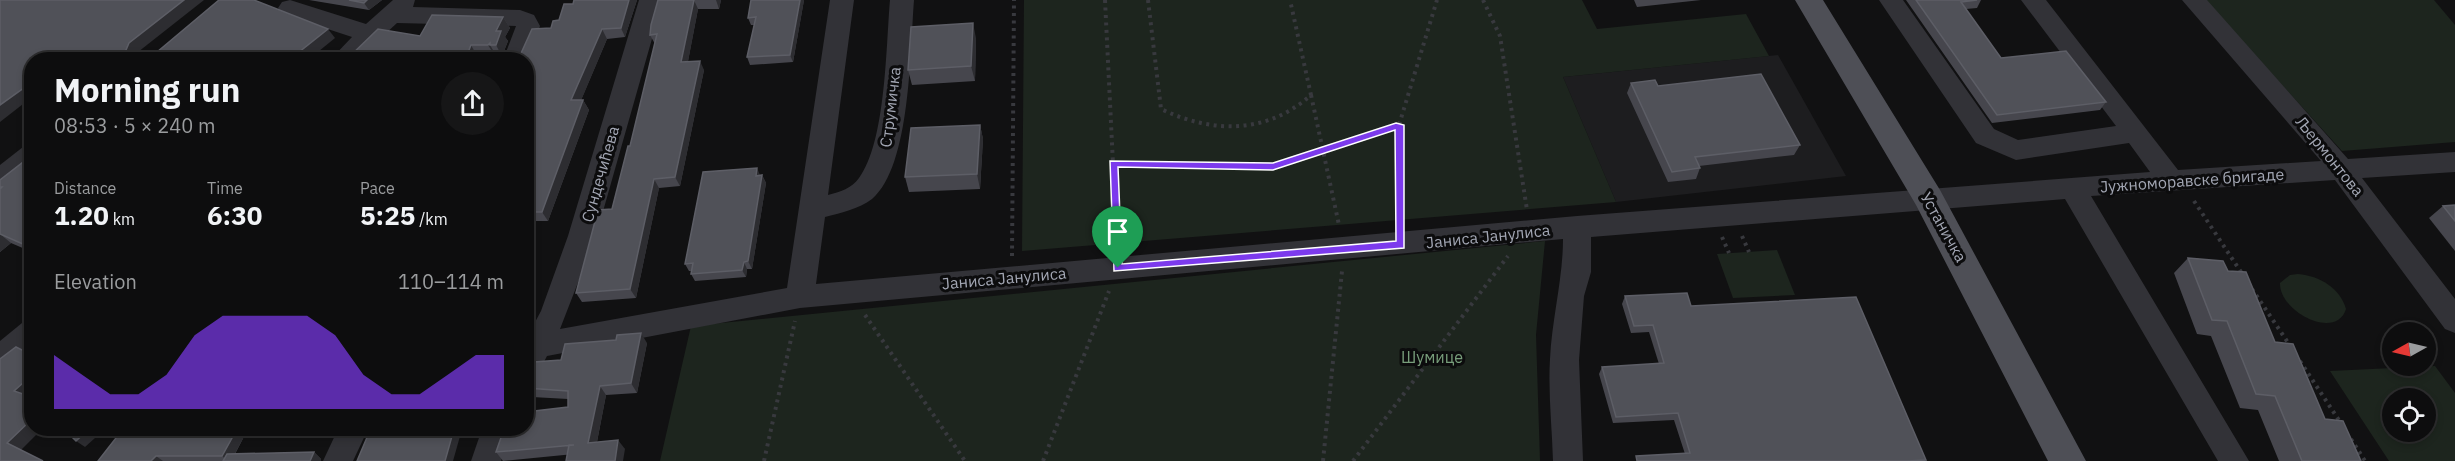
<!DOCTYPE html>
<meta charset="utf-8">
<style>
:root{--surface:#0d0d0e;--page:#161617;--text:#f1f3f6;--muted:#9a9c9e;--line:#2d2d2e;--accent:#7c3aed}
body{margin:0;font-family:"IBM Plex Sans",sans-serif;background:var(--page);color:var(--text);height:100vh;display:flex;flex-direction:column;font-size:22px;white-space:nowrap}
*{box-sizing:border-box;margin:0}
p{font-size:20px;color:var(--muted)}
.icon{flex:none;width:33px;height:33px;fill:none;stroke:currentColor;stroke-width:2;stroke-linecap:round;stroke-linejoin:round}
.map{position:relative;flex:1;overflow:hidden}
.drawer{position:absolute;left:24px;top:52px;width:510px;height:384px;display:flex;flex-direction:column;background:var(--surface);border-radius:24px;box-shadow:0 3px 9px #0003,0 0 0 2px var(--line)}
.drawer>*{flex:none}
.needle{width:39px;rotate:262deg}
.buttons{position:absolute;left:2382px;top:322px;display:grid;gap:12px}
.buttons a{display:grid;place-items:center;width:54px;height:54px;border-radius:50%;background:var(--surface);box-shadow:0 3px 9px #0003,0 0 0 2px var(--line);font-size:30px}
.pin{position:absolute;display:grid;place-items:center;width:51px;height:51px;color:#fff;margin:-62px -26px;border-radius:50% 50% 50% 0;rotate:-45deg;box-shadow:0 0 6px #0007}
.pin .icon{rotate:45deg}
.round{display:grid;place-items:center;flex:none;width:63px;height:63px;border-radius:32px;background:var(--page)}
.summary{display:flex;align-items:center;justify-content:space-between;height:102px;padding:0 30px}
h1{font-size:33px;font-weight:700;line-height:45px}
.metrics{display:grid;grid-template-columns:repeat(3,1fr);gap:9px;height:102px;padding:6px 30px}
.metrics div{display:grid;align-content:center}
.metrics b{font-size:26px;font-weight:700}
.metrics small{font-size:16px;font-weight:400}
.metrics p{font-size:16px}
.chart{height:168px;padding:12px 30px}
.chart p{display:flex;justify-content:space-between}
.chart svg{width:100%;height:108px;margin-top:6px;fill:var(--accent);opacity:.7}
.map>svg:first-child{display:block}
.built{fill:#1d1d1f}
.green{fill:#1d251e;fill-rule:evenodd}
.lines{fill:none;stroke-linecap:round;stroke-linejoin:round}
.path{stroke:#38393e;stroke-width:4;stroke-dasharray:3 4.5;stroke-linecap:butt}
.minor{fill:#323237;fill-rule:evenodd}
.major{fill:#4e4f56;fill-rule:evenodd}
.wall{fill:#46464d}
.shaded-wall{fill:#2d2d31}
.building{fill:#505158;stroke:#5d5e66;stroke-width:1.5}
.route{fill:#7c3aed;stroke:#fff;stroke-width:1.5;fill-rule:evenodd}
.labels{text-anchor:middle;stroke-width:6;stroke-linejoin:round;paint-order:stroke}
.street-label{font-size:16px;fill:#a2a6b3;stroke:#0c0c0d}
.park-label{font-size:16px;fill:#789e7b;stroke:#0c0c0d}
</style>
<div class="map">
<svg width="2455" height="461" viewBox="0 0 2455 461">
<rect width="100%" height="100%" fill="#111112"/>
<polygon class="built" points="1778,55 1846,176 1616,202 1563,77"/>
<g class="green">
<polygon points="1024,0 1582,0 1597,29 1746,14 1769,56 1563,77 1616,202 1022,251"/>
<polygon points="2205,0 2434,0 2455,25 2455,142 2342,151"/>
<polygon points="1545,241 1536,335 1540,461 660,461 691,326"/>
<polygon points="1777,250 1795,295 1733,298 1717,254"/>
<path d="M 2298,274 C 2320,276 2340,288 2346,309 C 2336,341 2279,312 2280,283 L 2290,275 Z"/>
<path d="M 2435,366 L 2455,393 L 2455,461 L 2389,461 L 2330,371 ZM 2392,399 L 2426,399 L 2426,432 L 2392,432 Z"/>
</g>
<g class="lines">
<g class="path">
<polyline points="1105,0 1117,246"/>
<path d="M 1148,0 L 1161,109 C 1213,134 1267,134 1311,95 L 1290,0"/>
<polyline points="1483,0 1500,36 1527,210"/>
<polyline points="1311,95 1339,225"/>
<polyline points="1113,163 1273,167 1399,125"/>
<polyline points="2194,201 2243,275"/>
<polyline points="1400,222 1399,125 1437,0"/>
<polyline points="1742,236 1749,252"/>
<polyline points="1722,237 1729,253"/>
<polyline points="1012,256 1014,0"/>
<polyline points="2252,289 2291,347"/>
<polyline points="865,315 965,461"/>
<polyline points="2300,361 2342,425"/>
<polyline points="2351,439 2365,461"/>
<polyline points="764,461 795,321"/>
<polyline points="1043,461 1109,291"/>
<polyline points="1323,461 1342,271"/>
<polyline points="1353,461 1508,256"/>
</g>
<g class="minor">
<polygon points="290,0 366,24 393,0 415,0 413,7 520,10 534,15 540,26 526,61 503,60 516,26 397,23 357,60 330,60 352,37 282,14 278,8 282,2"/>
<path d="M 639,0 L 663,0 L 596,236 L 560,329 L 787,288 L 830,0 L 854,0 L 828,195 C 840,192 852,188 859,178 C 886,142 886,45 890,0 L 914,0 C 910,49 911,166 872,199 C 859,209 840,213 825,217 L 816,284 L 1577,216 L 2150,172 L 2129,143 L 2016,160 L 1976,143 L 1879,0 L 1903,0 L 1994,129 L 2018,140 L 2116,126 L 2021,0 L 2046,0 L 2178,170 L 2321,161 L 2182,0 L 2207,0 L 2348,159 L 2455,152 L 2455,172 L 2362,178 L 2455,299 L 2455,333 L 2445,329 L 2335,180 L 2091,196 L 2249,461 L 2218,461 L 2065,199 L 1591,237 L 1591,272 L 1584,296 L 1579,360 L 1583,461 L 1553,461 C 1552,427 1548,392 1550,359 C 1552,318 1563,279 1563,239 L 800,308 L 547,356 L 536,377 L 526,380 L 526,339 L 541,311 L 568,236 Z"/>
<polygon points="32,144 32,169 9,187 0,190 0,165 23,147"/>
<polygon points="32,319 32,349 10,367 0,370 0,341 22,323"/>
<polygon points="338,429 368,429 353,461 323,461"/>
<polygon points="482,429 512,429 501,461 471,461"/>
</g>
<polygon class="major" points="1795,0 1823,0 1940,190 2086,461 2048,461 1916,205"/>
</g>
<g class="wall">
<polygon points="309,0 382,0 369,10"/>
<polygon points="637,0 625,37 607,39 581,100 583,100 589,110 548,221 526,221 526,60 551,28 559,20 573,4"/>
<polygon points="658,0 721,0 719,9 698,9 688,61 704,70 680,186 659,188 636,298 582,302 576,293 612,209 630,146 655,44 650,35"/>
<polygon points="751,0 804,0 793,62 750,65 747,57 754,25 751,25 748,18"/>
<polygon points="1634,0 1701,0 1637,7"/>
<polygon points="1906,0 1981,0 1977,8 1966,9 2001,58 2106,102 2100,110 1992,123"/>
<polygon points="503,17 510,28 505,37 508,41 502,56 496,56 496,55 495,56 477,56 476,60 346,60"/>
<polygon points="976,38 975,81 912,85 908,70"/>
<polygon points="1631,83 1658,86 1800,145 1794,155 1699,166 1700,168 1696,179 1668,182 1627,93"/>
<polygon points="980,125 983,139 980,189 909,192 905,177"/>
<polygon points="32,155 32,252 11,243 0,252 0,180"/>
<polygon points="760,175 762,175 766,183 752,269 747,269 746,277 695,281 691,274 692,271 689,271 685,264"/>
<polygon points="2455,205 2455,251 2429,218 2443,206"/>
<polygon points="2188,258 2228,271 2275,342 2325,419 2361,461 2279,461 2258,410 2240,408 2211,336 2197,334 2174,273"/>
<polygon points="1625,296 1691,306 1926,460 1925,461 1637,461 1685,454 1674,420 1613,423 1599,374 1602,367 1659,364 1649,332 1631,333 1622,304"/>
<polygon points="647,343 637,393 606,395 597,442 625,449 503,461 496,452 568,407 568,399 532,397 526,390 526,381 561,360"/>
<polygon points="248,429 235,454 314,452 321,459 321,461 98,461"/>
</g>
<g class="shaded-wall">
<polygon points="184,0 204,0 138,52 128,53 126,50 129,43"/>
<polygon points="367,0 382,0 369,10 364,3"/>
<polygon points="629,0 637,0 625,37 621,28"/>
<polygon points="694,0 698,9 686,72 681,62"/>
<polygon points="716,0 721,0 719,9"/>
<polygon points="800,0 804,0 793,62 790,55"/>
<polygon points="503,17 510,28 505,37 508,41 502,56 496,45 496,31"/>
<polygon points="973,23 976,38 975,81 971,66"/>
<polygon points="328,29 335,38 308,60 289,60"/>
<polygon points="602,29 607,39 577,110 571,100"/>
<polygon points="490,43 490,45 496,55 495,56 488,45"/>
<polygon points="471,45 477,56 476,60 465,60"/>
<polygon points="700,61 704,70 680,186 675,177"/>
<polygon points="31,81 32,82 32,97 0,122 0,105"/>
<polygon points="583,100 589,110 548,221 542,212"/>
<polygon points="980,125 983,139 980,189 977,174"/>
<polygon points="757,168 760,175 756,176"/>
<polygon points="762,175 766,183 752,269 748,261"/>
<polygon points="654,179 659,188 636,298 630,289"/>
<polygon points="0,234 11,243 0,252"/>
<polygon points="744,262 747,269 746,277 742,270"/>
<polygon points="641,333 647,343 637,393 631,383"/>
<polygon points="32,375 32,394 26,399 14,391"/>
<polygon points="600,386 606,395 595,452 588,443"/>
<polygon points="32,419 32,429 42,429 19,452 7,443"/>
<polygon points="89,429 105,429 85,447 76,441"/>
<polygon points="237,429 248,429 231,461 228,461 222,456"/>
<polygon points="454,429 462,429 453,461 445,461"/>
<polygon points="618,440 625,449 623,461 615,461"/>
<polygon points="314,452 321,459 321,461 310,461"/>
<polygon points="156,456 163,461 151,461"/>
</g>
<g class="building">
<polygon points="0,0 184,0 129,43 126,50 128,53 157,52 219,0 254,0 328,29 289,60 32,60 32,82 0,105"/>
<polygon points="349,0 367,0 364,3"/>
<polygon points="574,0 629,0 621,28 602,29 571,100 583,100 542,212 526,212 526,60 518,60 532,29 551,28 553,21 559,20 564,4 573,4"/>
<polygon points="658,0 694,0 681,62 700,61 675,177 654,179 630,289 576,293 598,210 612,209 628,146 630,146 657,34 650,35 651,25"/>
<polygon points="751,0 800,0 790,55 747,57 756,17 748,18"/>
<polygon points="1916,0 1977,0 1961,2 2001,58 2066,51 2106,102 1997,115"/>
<polygon points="432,15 503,17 496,31 501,31 496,45 490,45 490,43 488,45 471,45 465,60 346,60 378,29 420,36"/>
<polygon points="973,23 971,66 908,70 911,27"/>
<polygon points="1761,74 1800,145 1695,157 1700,168 1672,172 1631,83 1655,80 1658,86"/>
<polygon points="980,125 977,174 905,177 911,128"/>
<polygon points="24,153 32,155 32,248 0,234 0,189 2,187 0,187 0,180 23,162"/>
<polygon points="757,168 756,176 762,175 748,261 744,262 742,270 691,274 693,263 685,264 703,172"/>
<polygon points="2455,205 2455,221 2443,206"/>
<polygon points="2188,258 2223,261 2228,271 2246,272 2275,342 2293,344 2325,419 2343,421 2361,461 2302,461 2275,396 2256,394 2227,321 2212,320"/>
<polygon points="1687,293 1691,306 1856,297 1926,460 1907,461 1637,461 1636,456 1690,453 1678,413 1616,417 1602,367 1664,363 1653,325 1634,326 1625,296"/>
<polygon points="641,333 631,383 600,386 588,443 618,440 615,461 566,461 569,445 574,445 496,452 504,429 526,429 526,412 568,407 568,391 526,388 526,381 529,370 534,362 561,360 565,344 616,340 617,335"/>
<polygon points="16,347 32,355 32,375 14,391 32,397 32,419 7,443 43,461 0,461 0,359"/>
<polygon points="68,429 89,429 76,441 66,431"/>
<polygon points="123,429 237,429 222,456 156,456 151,461 98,461"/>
<polygon points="406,429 454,429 445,461 357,461 368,435 405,434"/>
<polygon points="314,452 310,461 223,461 227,454"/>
</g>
<path class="route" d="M 1396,123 L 1404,125 L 1404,248 L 1114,271 L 1110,161 L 1273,163 ZM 1395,130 L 1396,241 L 1122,264 L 1118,167 L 1273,170 Z"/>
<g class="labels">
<g class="street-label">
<text transform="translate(890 107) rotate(-83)" y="6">Струмичка</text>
<text transform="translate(2330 156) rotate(51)" y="6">Љермонтова</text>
<text transform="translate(600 174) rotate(-74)" y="6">Сундечићева</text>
<text transform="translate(2192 180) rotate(-4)" y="6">Јужноморавске бригаде</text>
<text transform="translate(1944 227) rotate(61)" y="6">Устаничка</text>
<text transform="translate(1488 236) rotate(-6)" y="6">Јаниса Јанулиса</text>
<text transform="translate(1004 278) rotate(-5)" y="6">Јаниса Јанулиса</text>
</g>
<g class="park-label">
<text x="1432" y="363">Шумице</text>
</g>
</g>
</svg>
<div class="buttons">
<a><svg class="needle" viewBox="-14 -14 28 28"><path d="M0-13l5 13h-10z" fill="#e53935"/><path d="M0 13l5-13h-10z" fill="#9a9c9e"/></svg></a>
<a><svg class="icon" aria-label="locate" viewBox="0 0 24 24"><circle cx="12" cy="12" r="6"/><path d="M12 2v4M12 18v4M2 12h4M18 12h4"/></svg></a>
</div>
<div class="pin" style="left:1118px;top:268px;background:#1e9e55"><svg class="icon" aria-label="arrive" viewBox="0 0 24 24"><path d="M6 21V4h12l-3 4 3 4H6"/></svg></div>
<section class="drawer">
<div class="summary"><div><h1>Morning run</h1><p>08:53 · 5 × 240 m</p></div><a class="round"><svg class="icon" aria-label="share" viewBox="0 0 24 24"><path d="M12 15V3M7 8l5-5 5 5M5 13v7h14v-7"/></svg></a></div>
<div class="metrics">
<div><p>Distance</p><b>1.20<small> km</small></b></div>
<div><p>Time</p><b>6:30</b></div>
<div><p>Pace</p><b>5:25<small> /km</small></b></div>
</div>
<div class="chart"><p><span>Elevation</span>110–114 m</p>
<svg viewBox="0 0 160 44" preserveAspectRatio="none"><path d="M0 44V22L10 30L20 38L30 38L40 30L50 14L60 6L70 6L80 6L90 6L100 14L110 30L120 38L130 38L140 30L150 22L160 22V44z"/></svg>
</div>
</section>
</div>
